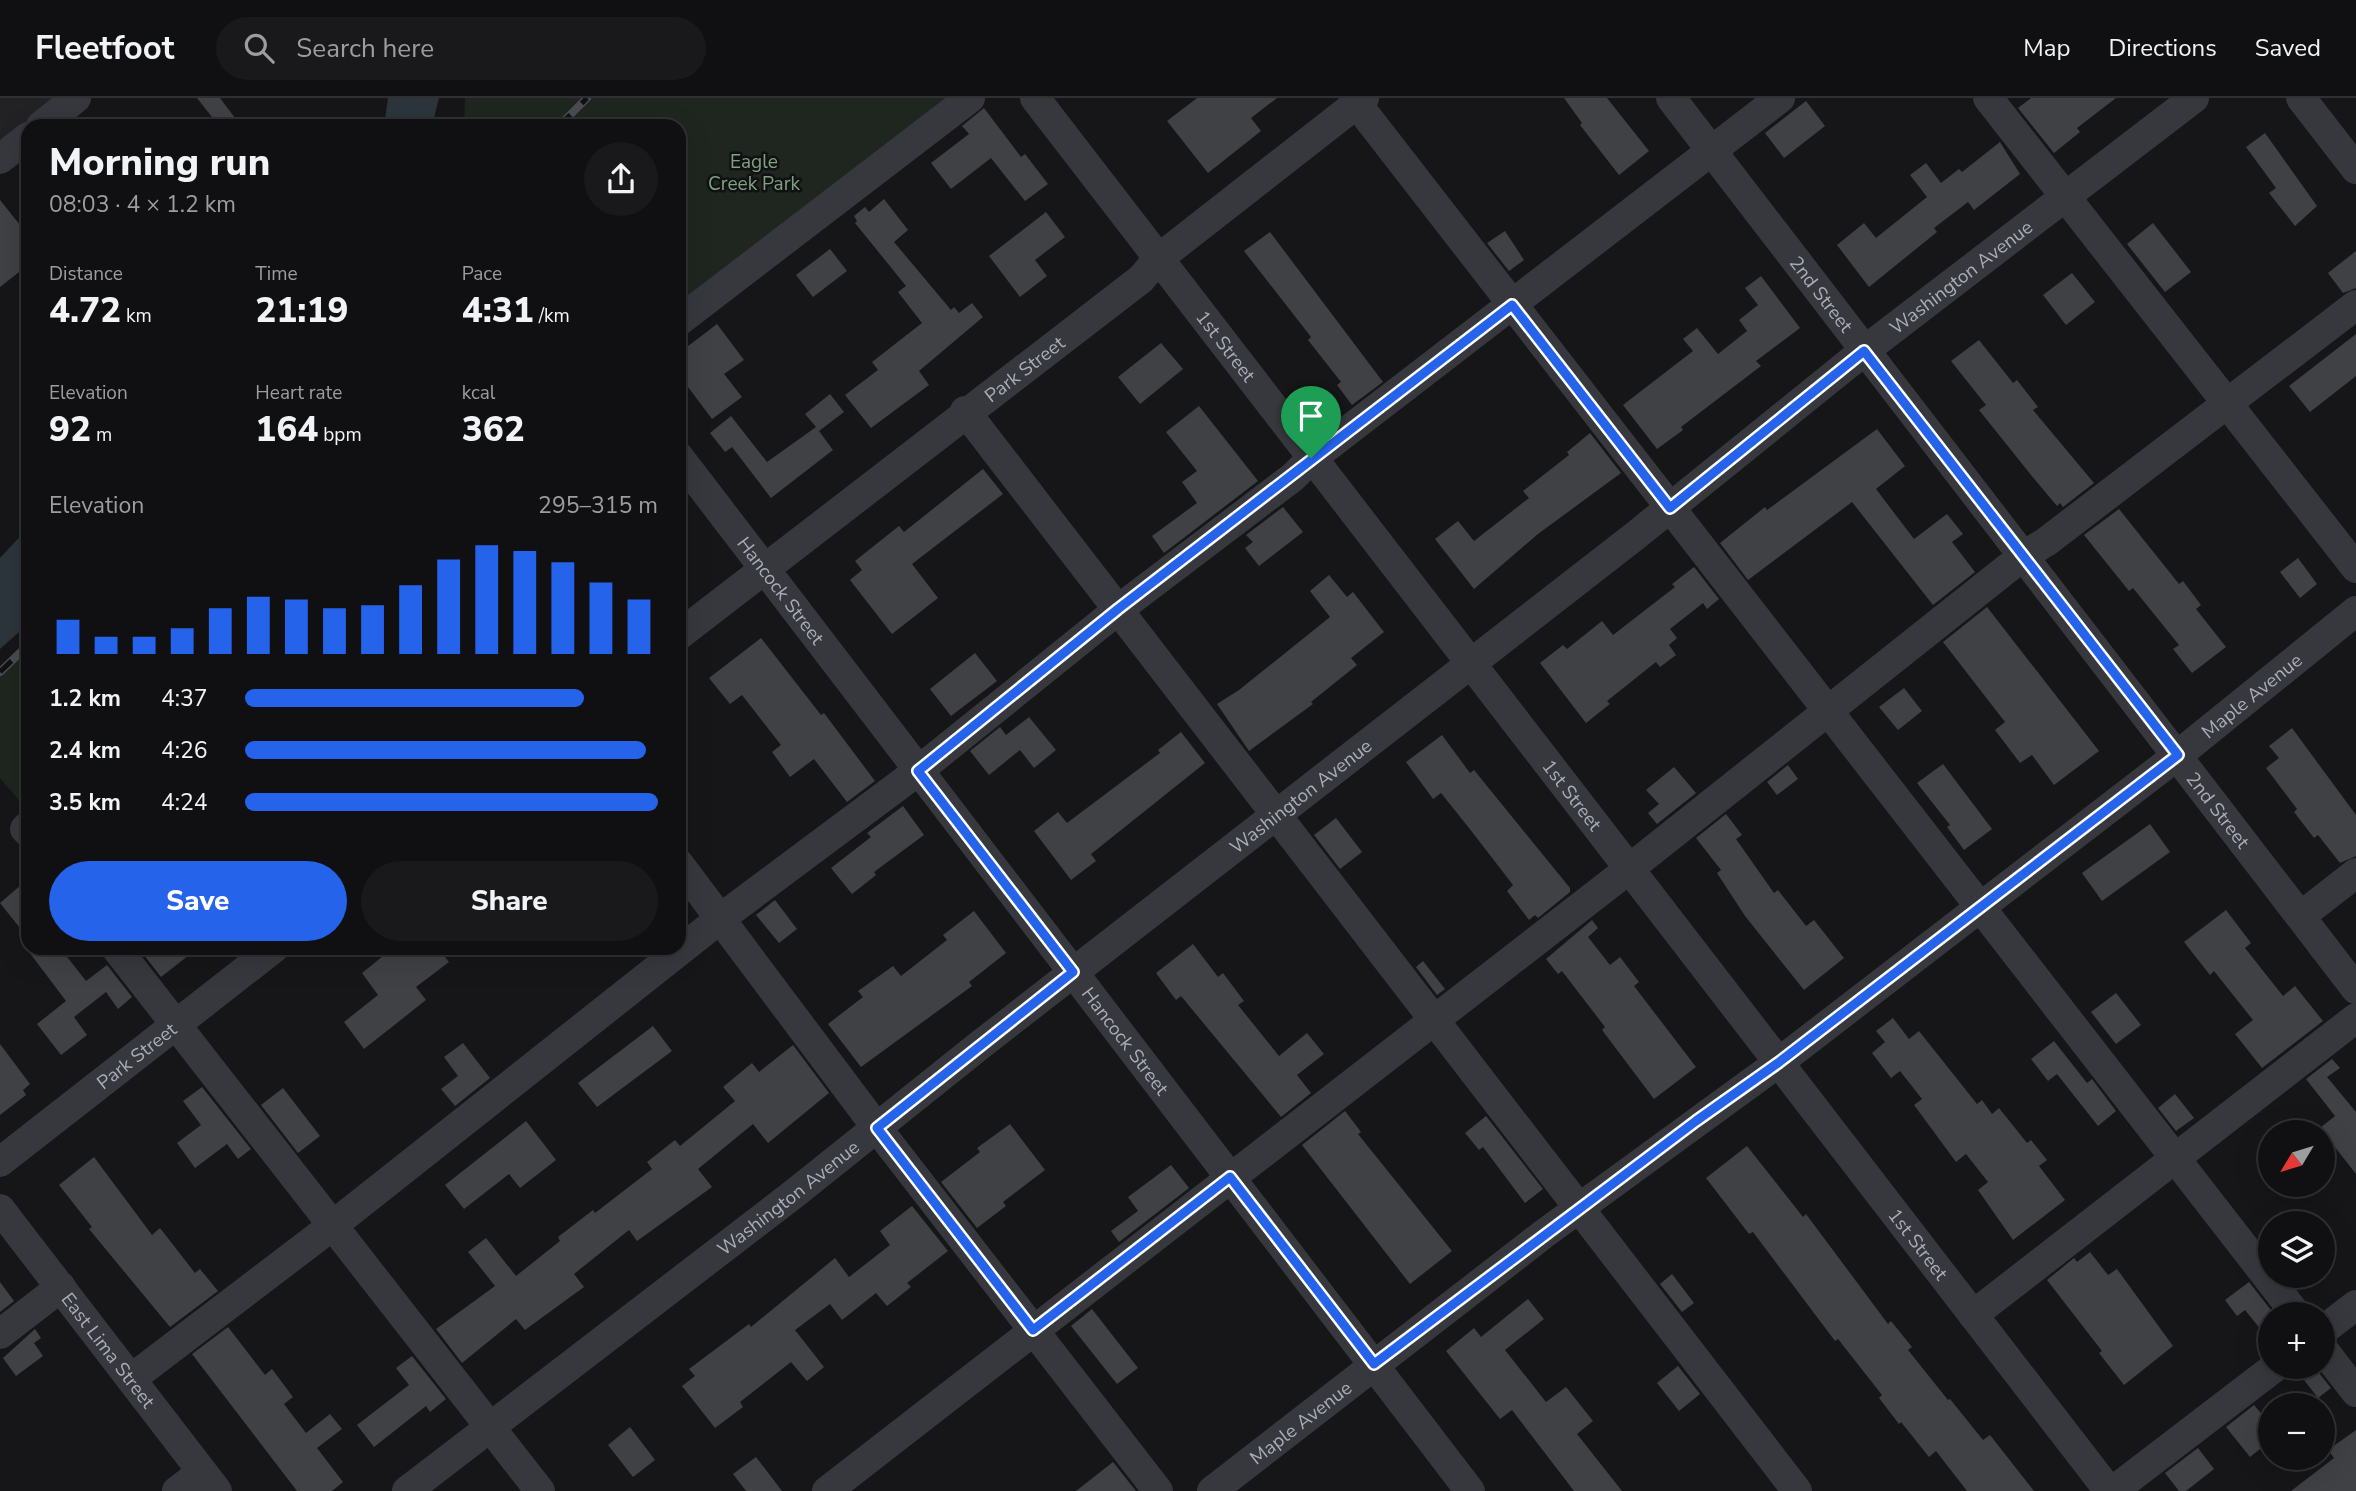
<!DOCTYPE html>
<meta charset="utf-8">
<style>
:root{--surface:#101012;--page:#19191b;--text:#f1f3f6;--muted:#9c9d9f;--line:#303032;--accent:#2563eb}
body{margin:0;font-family:"Nunito Sans",sans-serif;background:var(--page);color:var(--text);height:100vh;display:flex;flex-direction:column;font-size:26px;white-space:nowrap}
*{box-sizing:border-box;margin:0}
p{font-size:23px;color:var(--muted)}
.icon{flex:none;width:38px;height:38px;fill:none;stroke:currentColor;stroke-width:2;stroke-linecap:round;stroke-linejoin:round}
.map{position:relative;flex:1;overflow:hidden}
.panel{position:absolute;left:21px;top:21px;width:665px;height:836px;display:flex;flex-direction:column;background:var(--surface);border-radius:21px;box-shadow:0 7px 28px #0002,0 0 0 2px var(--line)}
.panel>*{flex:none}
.needle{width:46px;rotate:232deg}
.buttons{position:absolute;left:2258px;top:1022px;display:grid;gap:14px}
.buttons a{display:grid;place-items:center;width:77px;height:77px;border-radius:50%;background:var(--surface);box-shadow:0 7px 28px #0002,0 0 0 2px var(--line);font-size:35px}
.pin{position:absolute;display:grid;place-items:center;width:60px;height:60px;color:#fff;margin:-72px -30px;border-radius:50% 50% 50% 0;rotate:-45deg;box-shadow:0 0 7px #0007}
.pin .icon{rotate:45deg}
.round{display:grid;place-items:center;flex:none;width:74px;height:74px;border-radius:37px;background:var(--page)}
.head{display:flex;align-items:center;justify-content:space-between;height:119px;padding:0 28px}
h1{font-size:38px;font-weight:800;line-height:52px}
.figures{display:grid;grid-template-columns:repeat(3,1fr);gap:10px;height:119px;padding:7px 28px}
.figures div{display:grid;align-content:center}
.figures b{font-size:35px;font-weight:800}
.figures small{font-size:19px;font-weight:400}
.figures p{font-size:19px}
.chart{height:196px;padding:14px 28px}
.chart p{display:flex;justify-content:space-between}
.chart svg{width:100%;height:126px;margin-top:7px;stroke:var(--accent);stroke-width:6}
.button{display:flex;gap:14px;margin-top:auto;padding:14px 28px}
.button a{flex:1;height:80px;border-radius:42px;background:var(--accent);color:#fff;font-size:28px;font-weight:800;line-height:80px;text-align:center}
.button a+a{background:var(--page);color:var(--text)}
ul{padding:0 28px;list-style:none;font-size:23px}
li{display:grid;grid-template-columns:112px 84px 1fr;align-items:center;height:52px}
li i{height:18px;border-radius:9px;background:var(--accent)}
header{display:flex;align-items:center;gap:42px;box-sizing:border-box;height:98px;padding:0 35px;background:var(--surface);border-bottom:2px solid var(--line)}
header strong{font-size:33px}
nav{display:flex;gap:38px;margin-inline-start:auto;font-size:24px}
.search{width:490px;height:63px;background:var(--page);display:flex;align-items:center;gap:18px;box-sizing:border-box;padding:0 24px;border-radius:38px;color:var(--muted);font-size:26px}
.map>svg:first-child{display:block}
.built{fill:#222225}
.green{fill:#1e261f}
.water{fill:#2c353c}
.building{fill:#404145}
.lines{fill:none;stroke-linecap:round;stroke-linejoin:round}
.minor{stroke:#37383d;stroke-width:30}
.rail-casing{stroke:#4a4c52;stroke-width:8}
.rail{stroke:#111113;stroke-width:5;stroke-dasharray:16;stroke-linecap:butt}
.route-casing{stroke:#fff;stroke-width:14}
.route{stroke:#2563eb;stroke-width:9}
.labels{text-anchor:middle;stroke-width:5;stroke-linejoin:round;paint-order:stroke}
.park-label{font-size:19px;fill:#7fa381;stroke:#111113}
.street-label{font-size:19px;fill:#a8adb8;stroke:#111113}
</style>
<header>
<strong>Fleetfoot</strong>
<div class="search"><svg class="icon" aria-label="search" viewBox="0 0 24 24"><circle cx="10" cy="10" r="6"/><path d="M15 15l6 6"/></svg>Search here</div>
<nav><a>Map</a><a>Directions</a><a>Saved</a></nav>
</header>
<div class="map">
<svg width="2356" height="1393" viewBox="0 0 2356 1393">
<rect width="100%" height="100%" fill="#161618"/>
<polygon class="built" points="0,0 76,0 0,61"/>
<g class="green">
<polygon points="465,0 970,0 679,225 679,28 464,28"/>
<polygon points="28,547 28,713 0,680 0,574"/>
</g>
<g class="water">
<polygon points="388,0 439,0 432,28 384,28"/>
<polygon points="28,430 28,526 0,551 0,460"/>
</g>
<g class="building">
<polygon points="197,0 220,0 241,28 219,28"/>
<polygon points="1197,0 1277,0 1251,20 1261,33 1208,75 1167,23"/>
<polygon points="1564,0 1607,0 1649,53 1619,77 1580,27 1582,25"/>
<polygon points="2031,0 2116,0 2077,30 2080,34 2054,55 2018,10"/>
<polygon points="1806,3 1825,28 1784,60 1765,35"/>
<polygon points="984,10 1021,59 1025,56 1048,86 1025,103 991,60 951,91 931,65 969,36 962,28"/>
<polygon points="2265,35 2317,108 2295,128 2269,95 2276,90 2246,49"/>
<polygon points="2000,44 2020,76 1974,112 1968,104 1934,130 1937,134 1869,189 1837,147 1864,125 1876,140 1927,99 1910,77 1926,65 1941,85 1959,71 1962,74"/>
<polygon points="884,101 908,132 894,144 951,212 954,209 959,215 972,205 983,219 919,273 929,287 871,330 845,297 878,272 872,264 922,225 898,194 906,188 855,125 857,123 854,118 865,109 869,114"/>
<polygon points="0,102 28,137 28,167 0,189"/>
<polygon points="1046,114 1065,139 1035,162 1047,178 1020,199 989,158"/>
<polygon points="2153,125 2191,174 2165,194 2127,146"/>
<polygon points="1505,133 1524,162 1509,173 1487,145"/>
<polygon points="1270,134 1383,284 1352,307 1337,287 1341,284 1308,242 1311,239 1244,153"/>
<polygon points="830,151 847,173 813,199 796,177"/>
<polygon points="2356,153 2356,190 2343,195 2328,175"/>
<polygon points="2072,175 2095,204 2066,227 2043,197"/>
<polygon points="1761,178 1800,230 1756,263 1761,268 1681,329 1683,332 1657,351 1623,307 1693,253 1683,241 1697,230 1718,256 1747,233 1739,222 1758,207 1745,190"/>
<polygon points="717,226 744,262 724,276 742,299 712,321 679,277 679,255"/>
<polygon points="2356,236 2356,278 2310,314 2289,288"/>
<polygon points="1979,242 2013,285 2017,282 2038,309 2033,312 2094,385 2063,409 2060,405 2057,408 2031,377 1979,312 1986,307 1951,263"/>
<polygon points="1161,245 1183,271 1140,306 1118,279"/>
<polygon points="830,296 844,314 819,333 833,352 771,400 732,349 725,354 710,335 731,318 767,364 816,329 805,316"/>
<polygon points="1199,308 1258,383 1164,455 1152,438 1197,405 1182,384 1197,373 1166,334"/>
<polygon points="1877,331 1905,368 1876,391 1914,441 1947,416 1963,436 1952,444 1975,474 1933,507 1852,404 1748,482 1720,445 1765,409 1767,412"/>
<polygon points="1590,335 1621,375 1538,436 1474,491 1435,441 1458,423 1474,443 1529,400 1523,393 1569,357 1567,354"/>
<polygon points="983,371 1003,396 912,466 938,500 892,536 850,482 862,472 855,463 899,428 904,434"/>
<polygon points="1283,409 1303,434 1259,468 1245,450 1253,444 1246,437"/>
<polygon points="2119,411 2179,486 2183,483 2201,507 2196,511 2226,549 2192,575 2173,551 2179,547 2133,490 2129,493 2084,437"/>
<polygon points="2298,460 2317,486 2300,500 2280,474"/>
<polygon points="1694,469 1719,501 1707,511 1703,505 1670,531 1677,540 1669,547 1676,557 1660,569 1656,564 1607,603 1610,606 1586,625 1540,565 1563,547 1567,551 1602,523 1613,537 1675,489 1672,486"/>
<polygon points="1329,477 1347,499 1353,494 1384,534 1351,560 1357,567 1311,604 1313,606 1249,653 1217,606 1239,592 1330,519 1310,493"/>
<polygon points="1987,509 2099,653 2054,687 2032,657 2020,665 1995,632 2005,624 1943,544"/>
<polygon points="761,540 821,617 824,615 875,683 847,704 814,661 790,679 772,654 781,647 742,597 730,606 709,580"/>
<polygon points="975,555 997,583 951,618 930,591"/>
<polygon points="1904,590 1922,613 1898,632 1879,609"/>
<polygon points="1029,619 1056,652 1034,670 1020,652 989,677 970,653 1000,629 1006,637"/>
<polygon points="2292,630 2356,717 2356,758 2340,765 2318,737 2314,740 2294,714 2297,711 2266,670 2279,660 2269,648"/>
<polygon points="1181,634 1205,665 1091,756 1096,763 1071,782 1034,733 1058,714 1067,725 1160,655 1158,652"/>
<polygon points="1442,637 1470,675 1474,672 1570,790 1570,794 1538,820 1535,817 1529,822 1507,793 1513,787 1469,730 1441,695 1433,701 1406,664"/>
<polygon points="1943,666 1992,731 1964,752 1947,729 1950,727 1917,685"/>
<polygon points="1788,667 1798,681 1777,697 1767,684"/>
<polygon points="1674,669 1696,695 1657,726 1648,715 1659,706 1646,692"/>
<polygon points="903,708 924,737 874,774 876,777 852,796 831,770 871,739 867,735"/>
<polygon points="1726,716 1742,737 1736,741 1774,795 1778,792 1806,828 1814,822 1844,860 1804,892 1745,818 1717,775 1721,772 1696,740"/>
<polygon points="1336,720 1362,754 1340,771 1314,737"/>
<polygon points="2150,726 2170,754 2102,803 2082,775"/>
<polygon points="28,781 28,840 0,805"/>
<polygon points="775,802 797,831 779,845 756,817"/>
<polygon points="2226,812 2251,845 2245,850 2283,898 2295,888 2323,923 2262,970 2235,936 2253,922 2214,873 2210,877 2184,844"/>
<polygon points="974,813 1006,855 969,884 972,888 861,969 828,926 863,899 858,893 893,868 901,878 947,842 943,837"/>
<polygon points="1592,822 1598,830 1588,839 1610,867 1620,859 1639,884 1634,888 1696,969 1654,1001 1602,932 1605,929 1562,873 1558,876 1546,861"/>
<polygon points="1193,846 1218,879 1223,875 1244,903 1238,907 1279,958 1307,935 1324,956 1297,977 1311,995 1281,1019 1181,898 1176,902 1156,875"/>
<polygon points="26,850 60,850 86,883 107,867 132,899 118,911 106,894 74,919 87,937 61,957 37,926 66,903"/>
<polygon points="152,850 198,850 161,879 144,857"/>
<polygon points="393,850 438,850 449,864 416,889 426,902 364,951 344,924 378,897 362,875"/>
<polygon points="1423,863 1445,891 1437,897 1416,869"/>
<polygon points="2116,895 2141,927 2116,946 2091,914"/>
<polygon points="1893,920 1909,941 1919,933 1977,1006 1982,1002 1992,1016 1999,1010 2027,1045 2031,1042 2047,1062 2039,1068 2065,1102 2013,1142 1978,1092 1988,1084 1966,1056 1956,1064 1914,1007 1922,1001 1900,973 1891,980 1872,955 1885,944 1876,933"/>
<polygon points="653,928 672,953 597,1009 578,985"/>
<polygon points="2054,943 2087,985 2092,981 2116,1013 2098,1028 2057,976 2048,983 2031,961"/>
<polygon points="463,945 490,980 455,1008 441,991 458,978 444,959"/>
<polygon points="0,946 30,986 23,992 26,997 0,1017"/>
<polygon points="793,947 829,995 768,1045 753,1026 698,1071 712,1089 637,1143 629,1132 574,1176 584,1189 525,1232 516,1221 462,1265 436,1231 495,1188 468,1154 486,1140 516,1178 560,1143 558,1139 593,1112 595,1115 652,1071 647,1064 675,1042 680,1048 735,1003 723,989 752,965 759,974"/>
<polygon points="2332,961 2340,970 2327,979 2356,1014 2356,1076 2320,1030 2335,1018 2306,981"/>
<polygon points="202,989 251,1051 238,1061 227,1046 195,1070 177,1045 201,1027 183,1003"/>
<polygon points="283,990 320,1038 298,1055 261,1007"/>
<polygon points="2175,996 2194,1020 2176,1033 2158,1010"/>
<polygon points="1345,1013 1361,1034 1358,1036 1452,1153 1410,1186 1302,1047"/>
<polygon points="1486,1018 1543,1091 1525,1105 1483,1049 1479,1052 1465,1035"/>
<polygon points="526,1023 556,1062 520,1090 509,1076 464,1111 445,1087"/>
<polygon points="1010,1026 1045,1072 1003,1104 1006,1108 977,1130 941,1084 980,1054 977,1050"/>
<polygon points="1747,1048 1803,1119 1806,1116 1888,1226 1891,1223 1912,1249 1908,1252 1948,1302 1950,1301 1983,1342 1990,1337 2034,1393 1967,1393 1936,1353 1929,1359 1901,1324 1899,1326 1879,1300 1882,1297 1838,1241 1835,1243 1753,1134 1749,1136 1706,1080"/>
<polygon points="94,1059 152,1137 160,1130 195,1175 200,1171 218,1193 170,1229 89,1131 92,1129 59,1087"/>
<polygon points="1171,1067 1189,1090 1119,1144 1111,1133 1138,1113 1128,1099"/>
<polygon points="912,1108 948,1153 907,1185 911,1189 887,1208 876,1195 842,1222 830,1206 795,1232 824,1269 807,1283 791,1264 740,1304 743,1309 715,1330 682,1288 695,1278 689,1271 749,1226 751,1229 835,1160 849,1179 890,1147 880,1133"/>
<polygon points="2090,1154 2108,1177 2117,1171 2173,1248 2124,1287 2099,1255 2102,1253 2047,1182 2074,1160 2077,1164"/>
<polygon points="1672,1176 1694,1205 1682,1214 1660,1186"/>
<polygon points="0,1184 14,1203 0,1214"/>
<polygon points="2249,1184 2274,1216 2270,1216 2270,1243 2245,1212 2237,1218 2225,1202"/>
<polygon points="1528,1201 1544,1221 1505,1252 1546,1304 1566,1289 1593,1323 1577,1336 1622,1393 1574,1393 1512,1312 1500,1321 1446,1253 1474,1230 1481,1239"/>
<polygon points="1092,1211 1138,1270 1117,1286 1071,1228"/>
<polygon points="228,1229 265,1277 272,1271 293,1299 284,1306 306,1335 330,1316 342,1331 317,1350 343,1384 332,1393 297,1393 192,1256"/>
<polygon points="35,1231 41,1240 34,1245 43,1258 16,1278 3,1260"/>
<polygon points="412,1258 446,1301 430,1314 426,1308 374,1349 357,1327 409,1287 396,1270"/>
<polygon points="1678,1268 1700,1296 1679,1313 1657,1285"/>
<polygon points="2294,1269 2314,1269 2331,1290 2318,1300"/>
<polygon points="2254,1307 2270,1326 2270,1343 2250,1359 2226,1329"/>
<polygon points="630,1329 655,1362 633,1379 608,1347"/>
<polygon points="2356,1332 2356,1393 2291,1393 2334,1360 2328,1352"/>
<polygon points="2198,1350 2214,1371 2186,1393 2179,1393 2165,1375"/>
<polygon points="756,1359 782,1393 746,1393 733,1376"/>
<polygon points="1113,1364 1136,1393 1076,1393"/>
</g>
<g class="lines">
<g class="minor">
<path id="s1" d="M 1035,0 L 2109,1393"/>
<path id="s2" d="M 1671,0 L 2356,891"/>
<polyline points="1988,0 2356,470"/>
<polyline points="2301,0 2356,71"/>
<polyline points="1357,6 2296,1216"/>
<polyline points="41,28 76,0"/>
<polyline points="0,61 28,39"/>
<polyline points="679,223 970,0"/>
<polyline points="965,313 1797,1393"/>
<path id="s3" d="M 679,359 L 1470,1393"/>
<path id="s4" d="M 679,537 L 1141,181 L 1158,161 L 1364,0"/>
<polyline points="28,728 25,731 28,734"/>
<polyline points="679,766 877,1030 1158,1393"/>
<polyline points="2301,818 2356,775"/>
<polyline points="116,850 540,1393"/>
<path id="s5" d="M 0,1064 L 274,850"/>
<path id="s6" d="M 0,1111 L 217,1393"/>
<polyline points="1973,1217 2356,920"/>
<polyline points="2322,1233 2356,1207"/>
<polyline points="0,1236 61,1189"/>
<polyline points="2322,1250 2356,1294"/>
<polyline points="131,1281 332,1128 721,820 918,673 1119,511 1293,379 1311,361 1780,0"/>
<polyline points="177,1393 202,1374"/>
<path id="s7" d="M 407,1393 L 795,1095 L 980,947 L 1635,438 L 1864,253 L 2194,0"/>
<polyline points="827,1393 1629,771 2023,458 2046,444 2356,207"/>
<path id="s8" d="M 1212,1393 L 1545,1135 L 1778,965 L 2178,657 L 2356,513"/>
<polyline points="2113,1393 2275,1269"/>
</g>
<defs>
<g id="rail">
<polyline points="559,28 587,0"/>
<polyline points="0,574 28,547"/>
</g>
</defs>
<use href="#rail" class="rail-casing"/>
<use href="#rail" class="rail"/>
</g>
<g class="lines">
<defs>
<polygon id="route" points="1512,207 1670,410 1864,253 2178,657 1778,965 1696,1023 1374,1266 1230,1079 1033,1232 877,1030 1073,874 918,673 1118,511"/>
</defs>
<use href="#route" class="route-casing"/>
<use href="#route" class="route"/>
</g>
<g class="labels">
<g class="park-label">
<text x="754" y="70">Eagle<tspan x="754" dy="22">Creek Park</tspan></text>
</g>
<g class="street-label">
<text dy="7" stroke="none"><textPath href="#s7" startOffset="1972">Washington Avenue</textPath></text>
<text dy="7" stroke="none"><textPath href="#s2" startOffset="247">2nd Street</textPath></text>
<text dy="7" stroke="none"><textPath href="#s1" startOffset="313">1st Street</textPath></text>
<text dy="7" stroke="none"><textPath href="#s4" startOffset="436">Park Street</textPath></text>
<text dy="7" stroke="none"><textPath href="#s3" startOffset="168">Hancock Street</textPath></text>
<text dy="7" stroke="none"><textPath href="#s8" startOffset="1309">Maple Avenue</textPath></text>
<text dy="7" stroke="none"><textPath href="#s7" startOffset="1132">Washington Avenue</textPath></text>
<text dy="7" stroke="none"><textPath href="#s1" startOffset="880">1st Street</textPath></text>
<text dy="7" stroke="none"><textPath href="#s2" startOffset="898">2nd Street</textPath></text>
<text dy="7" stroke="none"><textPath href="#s3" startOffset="735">Hancock Street</textPath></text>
<text dy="7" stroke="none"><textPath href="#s5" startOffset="173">Park Street</textPath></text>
<text dy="7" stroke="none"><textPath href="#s7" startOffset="481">Washington Avenue</textPath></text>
<text dy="7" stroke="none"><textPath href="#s1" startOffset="1447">1st Street</textPath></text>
<text dy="7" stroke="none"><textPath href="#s6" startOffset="178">East Lima Street</textPath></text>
<text dy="7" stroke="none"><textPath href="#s8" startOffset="112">Maple Avenue</textPath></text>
</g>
</g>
</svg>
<div class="buttons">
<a><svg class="needle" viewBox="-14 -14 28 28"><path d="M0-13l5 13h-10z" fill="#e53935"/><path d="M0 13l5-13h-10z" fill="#9c9d9f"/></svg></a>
<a><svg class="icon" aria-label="layers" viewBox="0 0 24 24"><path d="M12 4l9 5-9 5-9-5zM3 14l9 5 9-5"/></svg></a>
<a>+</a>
<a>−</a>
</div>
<div class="pin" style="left:1311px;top:360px;background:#1e9e55"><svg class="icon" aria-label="arrive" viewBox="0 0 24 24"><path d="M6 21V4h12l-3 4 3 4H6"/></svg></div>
<section class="panel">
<div class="head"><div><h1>Morning run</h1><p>08:03 · 4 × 1.2 km</p></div><a class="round"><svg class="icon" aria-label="share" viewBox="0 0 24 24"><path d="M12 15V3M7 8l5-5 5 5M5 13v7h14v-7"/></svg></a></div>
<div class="figures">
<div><p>Distance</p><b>4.72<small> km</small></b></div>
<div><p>Time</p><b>21:19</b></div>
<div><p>Pace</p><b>4:31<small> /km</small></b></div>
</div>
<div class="figures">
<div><p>Elevation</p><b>92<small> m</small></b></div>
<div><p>Heart rate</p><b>164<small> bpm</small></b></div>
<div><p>kcal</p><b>362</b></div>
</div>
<div class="chart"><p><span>Elevation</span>295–315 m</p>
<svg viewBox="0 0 160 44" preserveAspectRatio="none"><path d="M5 44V32M15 44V38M25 44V38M35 44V35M45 44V28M55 44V24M65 44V25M75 44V28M85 44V27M95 44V20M105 44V11M115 44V6M125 44V8M135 44V12M145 44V19M155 44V25"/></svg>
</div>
<ul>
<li><b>1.2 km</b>4:37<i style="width:82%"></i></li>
<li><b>2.4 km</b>4:26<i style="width:97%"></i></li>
<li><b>3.5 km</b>4:24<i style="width:100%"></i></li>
</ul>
<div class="button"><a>Save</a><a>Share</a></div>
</section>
</div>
